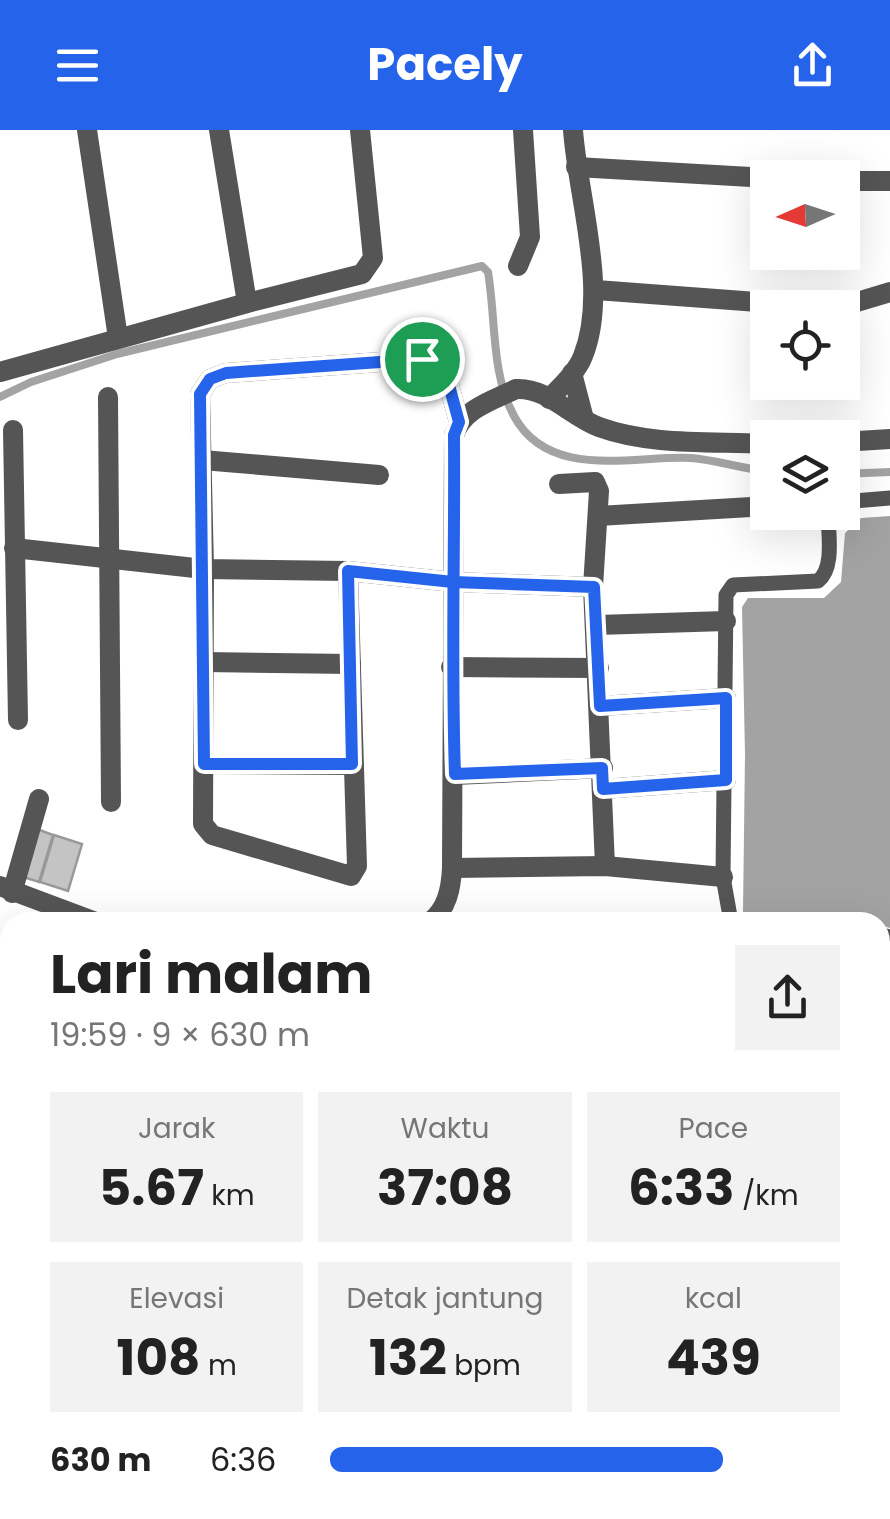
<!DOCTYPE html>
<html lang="id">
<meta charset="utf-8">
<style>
:root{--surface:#fff;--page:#f2f2f2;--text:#222;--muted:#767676;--accent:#2563eb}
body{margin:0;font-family:Poppins,sans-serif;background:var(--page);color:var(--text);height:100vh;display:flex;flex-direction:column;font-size:38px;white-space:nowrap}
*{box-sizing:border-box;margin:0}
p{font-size:32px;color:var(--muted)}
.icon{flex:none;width:55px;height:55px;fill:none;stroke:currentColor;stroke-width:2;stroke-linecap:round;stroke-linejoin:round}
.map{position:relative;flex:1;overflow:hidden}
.panel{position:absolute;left:0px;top:782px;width:890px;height:608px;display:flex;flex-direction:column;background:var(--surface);border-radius:30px 30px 0 0;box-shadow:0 10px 40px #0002}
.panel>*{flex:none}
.needle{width:65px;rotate:267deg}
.tools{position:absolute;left:750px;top:30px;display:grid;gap:20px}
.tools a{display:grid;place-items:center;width:110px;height:110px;border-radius:0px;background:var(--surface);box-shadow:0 10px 40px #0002;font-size:50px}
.pin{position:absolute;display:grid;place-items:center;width:85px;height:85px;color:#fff;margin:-42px;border:5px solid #fff;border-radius:50%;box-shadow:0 2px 10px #0007}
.round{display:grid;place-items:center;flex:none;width:105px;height:105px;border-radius:0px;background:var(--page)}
.headline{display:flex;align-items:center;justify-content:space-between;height:170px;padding:0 50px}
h1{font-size:55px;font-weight:700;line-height:75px}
.stats{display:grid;grid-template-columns:repeat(3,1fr);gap:15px;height:170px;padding:10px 50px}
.stats div{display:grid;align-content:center;border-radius:0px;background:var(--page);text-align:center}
.stats b{font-size:50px;font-weight:700}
.stats small{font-size:28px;font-weight:400}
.stats p{font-size:28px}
ul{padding:0 50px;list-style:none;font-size:32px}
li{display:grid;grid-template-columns:160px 120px 1fr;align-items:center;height:75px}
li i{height:25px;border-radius:12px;background:var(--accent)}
header{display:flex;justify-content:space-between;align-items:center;height:130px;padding:0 50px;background:var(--accent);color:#fff;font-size:45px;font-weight:700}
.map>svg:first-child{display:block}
.water{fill:#a3a3a3}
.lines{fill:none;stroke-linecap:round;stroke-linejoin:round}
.stream{stroke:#a3a3a3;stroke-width:8}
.building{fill:#c4c4c4;stroke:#999;stroke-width:2.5}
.service{stroke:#555;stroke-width:10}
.pedestrian{stroke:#555;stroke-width:15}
.minor{stroke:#555;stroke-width:20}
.route-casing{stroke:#fff;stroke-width:20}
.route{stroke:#2563eb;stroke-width:12}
</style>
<header><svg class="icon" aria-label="menu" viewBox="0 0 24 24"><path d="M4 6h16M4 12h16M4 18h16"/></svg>Pacely<svg class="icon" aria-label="share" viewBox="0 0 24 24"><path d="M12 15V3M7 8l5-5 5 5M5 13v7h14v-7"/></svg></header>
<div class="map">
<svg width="890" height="1389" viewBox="0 0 890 1389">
<rect width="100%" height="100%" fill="#fff"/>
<polygon class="water" points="890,386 890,798 852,786 756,792 743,782 745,625 742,477 748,468 824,468 841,452 845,403 861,388"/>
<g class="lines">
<g class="stream">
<path d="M 0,267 L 31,252 L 117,224 L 482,136 L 488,142 C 496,189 491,244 514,286 C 549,351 634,325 691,328 C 717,330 742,339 768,341"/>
<polyline points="842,344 890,342"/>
</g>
</g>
<g class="building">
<polygon points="37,699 53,705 39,752 23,747"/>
<polygon points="54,705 82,714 68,761 40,752"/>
<polygon points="0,959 10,963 10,992 0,988"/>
<polygon points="0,993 10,997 9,1017 0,1013"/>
<polygon points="0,1063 10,1065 10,1086 5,1105 0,1104"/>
<polygon points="880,1237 890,1239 890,1268 880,1266"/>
<polygon points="440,1380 468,1380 466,1389 438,1389"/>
<polygon points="508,1380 543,1380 541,1389 506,1389"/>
</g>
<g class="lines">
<g class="service">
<polyline points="0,954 10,957"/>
<polyline points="0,1028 4,1030 1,1046 10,1049"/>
</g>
<g class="pedestrian">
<polyline points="842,372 890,368"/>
<path d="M 731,792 L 723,747 L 726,465 L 733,455 L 818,451 C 835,438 828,403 828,382"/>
<polyline points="880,805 890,807"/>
</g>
<g class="minor">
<polyline points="87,0 118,208"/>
<polyline points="219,0 247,173"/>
<polyline points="576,37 769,48"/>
<polyline points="842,51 890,51"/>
<polyline points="518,136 530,107 523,0"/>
<polyline points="596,160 826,177 847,175 890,162"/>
<polyline points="0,242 247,173 362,144 373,128 360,0"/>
<polyline points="572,243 584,289"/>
<polyline points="108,267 111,672"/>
<path d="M 549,269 C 561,256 577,242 583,226 C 609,161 578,69 573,0"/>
<polyline points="13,300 18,590"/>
<polyline points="842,312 890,309"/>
<polyline points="202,330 379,345"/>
<polyline points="559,354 595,352 599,361 593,457 605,736"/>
<polyline points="598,386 768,376"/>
<polyline points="14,418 204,439 348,441 453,452 593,457"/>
<polyline points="348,441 357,736 351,746 212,705 203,694 204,439 200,264 210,249 226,243 422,229 437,231 444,237 459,292"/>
<polyline points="597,495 726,491"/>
<polyline points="204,532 351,534"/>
<polyline points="451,537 599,538"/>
<polyline points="600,576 726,568"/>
<polyline points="205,634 352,635"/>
<polyline points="455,645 603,638"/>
<polyline points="603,659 726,650"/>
<polyline points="452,738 605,736 723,747"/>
<polyline points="0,756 96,792"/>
<polyline points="12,763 39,669"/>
<path d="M 430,792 C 447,779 451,759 452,738 L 454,305 C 464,278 492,271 516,259 C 547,257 571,287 599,297 C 651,316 713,311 768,314"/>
<polyline points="880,1189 890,1190"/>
<polyline points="880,1271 890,1274"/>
<polyline points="356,1389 357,1380"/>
</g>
</g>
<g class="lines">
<defs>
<path id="route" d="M 422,229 L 226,243 L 210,249 L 200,264 L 204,634 L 352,634 L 348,441 L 453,452 L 594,457 L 600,576 L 726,568 L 726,650 L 603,659 L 602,638 L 455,644 C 451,531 455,418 454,305 L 459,292 L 444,237 L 437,231 L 422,229"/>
</defs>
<use href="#route" class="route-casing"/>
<use href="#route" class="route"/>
</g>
</svg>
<div class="tools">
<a><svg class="needle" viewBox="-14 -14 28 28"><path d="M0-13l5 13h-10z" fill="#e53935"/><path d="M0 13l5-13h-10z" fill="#767676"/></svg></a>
<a><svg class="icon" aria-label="locate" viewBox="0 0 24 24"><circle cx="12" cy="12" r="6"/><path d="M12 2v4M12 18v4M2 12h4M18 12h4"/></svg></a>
<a><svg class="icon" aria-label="layers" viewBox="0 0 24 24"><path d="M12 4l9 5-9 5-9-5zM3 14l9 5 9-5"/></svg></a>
</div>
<div class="pin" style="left:422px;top:229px;background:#1e9e55"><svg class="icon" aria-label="arrive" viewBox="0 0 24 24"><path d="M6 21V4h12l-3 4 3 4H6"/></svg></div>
<section class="panel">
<div class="headline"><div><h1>Lari malam</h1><p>19:59 · 9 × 630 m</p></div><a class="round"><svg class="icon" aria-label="share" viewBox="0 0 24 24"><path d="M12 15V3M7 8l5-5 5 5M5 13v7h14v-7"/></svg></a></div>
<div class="stats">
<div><p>Jarak</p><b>5.67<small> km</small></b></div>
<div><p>Waktu</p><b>37:08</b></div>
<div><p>Pace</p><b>6:33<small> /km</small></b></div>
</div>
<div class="stats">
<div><p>Elevasi</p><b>108<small> m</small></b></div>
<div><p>Detak jantung</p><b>132<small> bpm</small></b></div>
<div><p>kcal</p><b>439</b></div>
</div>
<ul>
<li><b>630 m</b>6:36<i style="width:77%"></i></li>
</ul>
</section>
</div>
